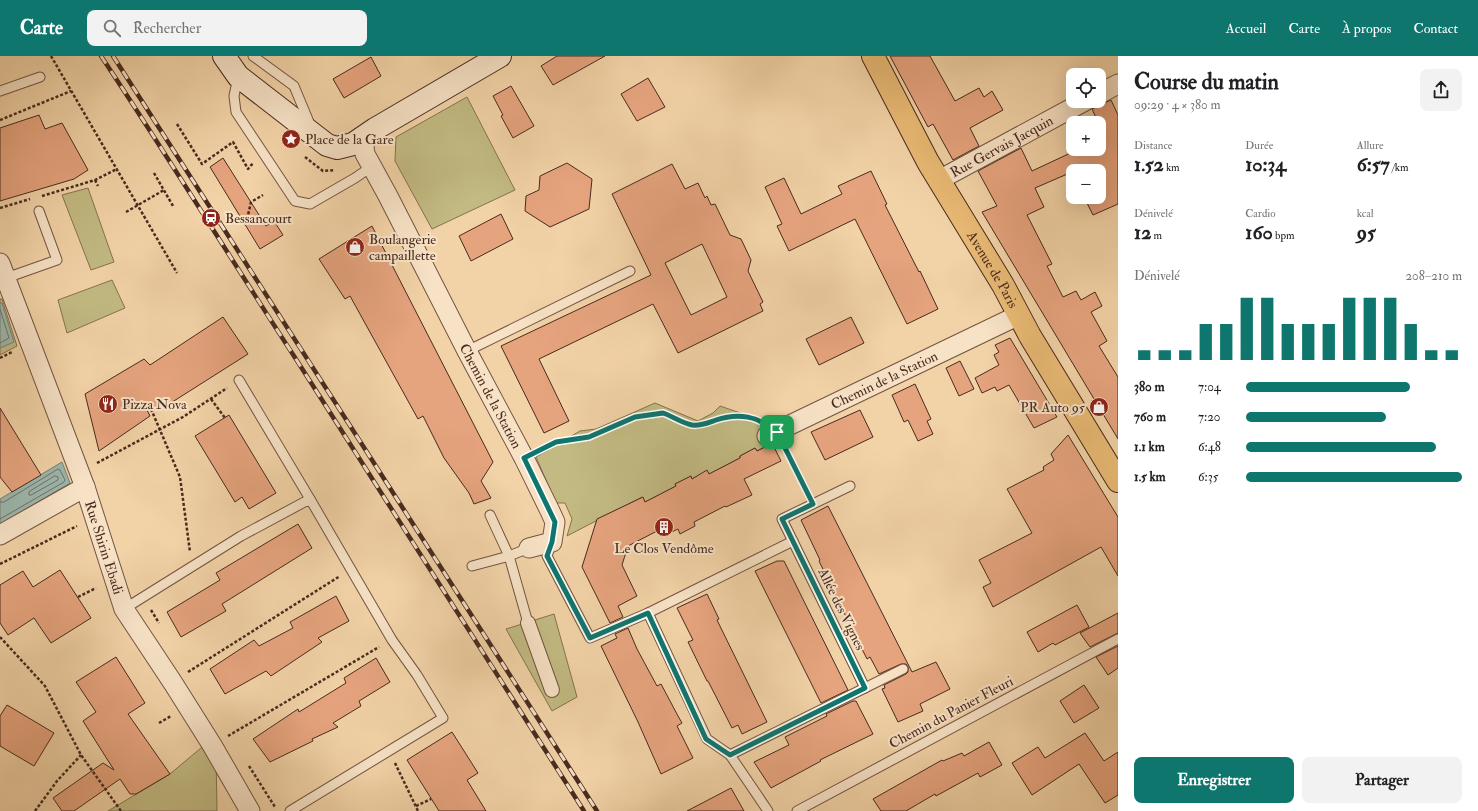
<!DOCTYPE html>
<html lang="fr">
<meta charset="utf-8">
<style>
:root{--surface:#fff;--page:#f2f2f2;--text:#202124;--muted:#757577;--accent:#0f766e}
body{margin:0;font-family:"IM FELL Double Pica",serif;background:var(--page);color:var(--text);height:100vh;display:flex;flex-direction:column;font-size:15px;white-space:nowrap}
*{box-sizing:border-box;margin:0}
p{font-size:13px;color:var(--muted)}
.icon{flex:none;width:22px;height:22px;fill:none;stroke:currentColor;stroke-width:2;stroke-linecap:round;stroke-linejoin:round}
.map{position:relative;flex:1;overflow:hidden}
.drawer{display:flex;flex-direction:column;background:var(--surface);width:360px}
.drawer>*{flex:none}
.controls{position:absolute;left:1066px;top:12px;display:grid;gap:8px}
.controls a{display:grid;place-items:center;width:40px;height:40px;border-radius:8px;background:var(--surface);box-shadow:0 4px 16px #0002;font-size:20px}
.pin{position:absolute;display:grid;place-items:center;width:34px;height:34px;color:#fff;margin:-17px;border-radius:8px;box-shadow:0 2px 6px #0006}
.round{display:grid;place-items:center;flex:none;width:42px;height:42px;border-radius:8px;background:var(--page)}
.headline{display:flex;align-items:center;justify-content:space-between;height:68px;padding:0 16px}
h1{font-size:22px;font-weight:800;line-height:30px}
.metrics{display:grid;grid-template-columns:repeat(3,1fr);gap:6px;height:68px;padding:4px 16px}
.metrics div{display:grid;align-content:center}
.metrics b{font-size:20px;font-weight:800}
.metrics small{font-size:11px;font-weight:400}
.metrics p{font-size:11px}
.chart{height:112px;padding:8px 16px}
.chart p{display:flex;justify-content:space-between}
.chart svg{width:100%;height:72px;margin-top:4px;stroke:var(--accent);stroke-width:6}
.cta{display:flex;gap:8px;margin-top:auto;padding:8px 16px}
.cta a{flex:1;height:46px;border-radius:8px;background:var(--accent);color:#fff;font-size:16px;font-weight:800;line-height:46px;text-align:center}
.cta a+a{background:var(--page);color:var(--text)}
ul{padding:0 16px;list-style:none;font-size:13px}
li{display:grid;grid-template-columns:64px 48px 1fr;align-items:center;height:30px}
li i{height:10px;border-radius:5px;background:var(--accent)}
header{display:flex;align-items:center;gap:24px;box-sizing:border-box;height:56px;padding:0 20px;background:var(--accent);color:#fff}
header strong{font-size:19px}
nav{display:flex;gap:22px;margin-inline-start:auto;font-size:14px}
.search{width:280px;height:36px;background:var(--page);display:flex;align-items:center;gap:10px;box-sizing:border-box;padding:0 14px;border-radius:8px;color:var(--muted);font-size:15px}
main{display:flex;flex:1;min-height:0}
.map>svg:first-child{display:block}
.green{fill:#c2ba82;stroke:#857250}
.water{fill:#9bb7ac;stroke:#7a7f74}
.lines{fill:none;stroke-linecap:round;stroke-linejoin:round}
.shore{stroke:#727066;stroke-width:1}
.building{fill:#e6a47e;stroke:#482a1f;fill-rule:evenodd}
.service-casing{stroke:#725441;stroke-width:11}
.pedestrian-casing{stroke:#725441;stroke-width:16}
.minor-casing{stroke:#725441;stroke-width:21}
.secondary-casing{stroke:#482a1f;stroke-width:24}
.primary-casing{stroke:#482a1f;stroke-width:24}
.path{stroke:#482a1f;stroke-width:2.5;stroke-dasharray:3 2;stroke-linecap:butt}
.service{stroke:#f7e2c6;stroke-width:9}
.pedestrian{stroke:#f7e2c6;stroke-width:14}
.minor{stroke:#f7e2c6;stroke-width:19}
.secondary{stroke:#f7e2c6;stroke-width:22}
.primary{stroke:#e9ba74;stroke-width:22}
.rail-casing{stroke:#482a1f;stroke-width:4.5}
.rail{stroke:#f7e2c6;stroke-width:3;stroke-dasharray:9;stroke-linecap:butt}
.route-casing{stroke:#fff;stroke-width:8}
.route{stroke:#0f766e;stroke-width:5}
.labels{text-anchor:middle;stroke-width:4;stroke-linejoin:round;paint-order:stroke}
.poi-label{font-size:14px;fill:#482a1f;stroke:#f7e2c6;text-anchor:start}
.street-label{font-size:14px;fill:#482a1f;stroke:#f7e2c6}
</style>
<header>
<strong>Carte</strong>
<div class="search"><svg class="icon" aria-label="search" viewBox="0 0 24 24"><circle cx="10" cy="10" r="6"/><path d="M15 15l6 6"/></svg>Rechercher</div>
<nav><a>Accueil</a><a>Carte</a><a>À propos</a><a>Contact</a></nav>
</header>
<main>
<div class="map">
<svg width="1118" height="755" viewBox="0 0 1118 755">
<rect width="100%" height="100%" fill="#f2d3a7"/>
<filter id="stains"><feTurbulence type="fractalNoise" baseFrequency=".005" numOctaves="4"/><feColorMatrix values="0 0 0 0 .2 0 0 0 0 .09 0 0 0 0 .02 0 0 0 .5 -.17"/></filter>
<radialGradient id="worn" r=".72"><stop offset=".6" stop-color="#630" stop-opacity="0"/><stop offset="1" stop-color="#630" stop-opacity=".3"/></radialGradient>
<g class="green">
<polygon points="467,41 515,134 432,173 395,105 396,81"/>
<polygon points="88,132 114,206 91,214 62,139"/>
<polygon points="112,224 125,252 67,277 58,244"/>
<polygon points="0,243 2,243 17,290 0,299"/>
<polygon points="655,347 698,365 713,357 720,350 755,362 772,387 757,395 755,392 740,400 740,402 709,418 707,415 692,423 691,420 675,428 676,430 645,446 642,441 567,480 572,463 565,447 556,447 536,401 580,375 596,373"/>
<polygon points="554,558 577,641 552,655 506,573"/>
<polygon points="207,687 216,697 217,755 108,755 170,718"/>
</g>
<g class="water">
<polygon points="0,247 2,247 14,286 0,292"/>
<polygon points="62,406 70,427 0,468 0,443"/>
</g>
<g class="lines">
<g class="shore">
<polyline points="0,253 9,282 0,287"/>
<polygon points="55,420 58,421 58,424 31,439 29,439 29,436"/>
<polyline points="0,446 4,446 58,413 60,414 65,424 64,426 0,463"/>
</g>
</g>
<g class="building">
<polygon points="557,0 605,0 553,29 541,10"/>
<polygon points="890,0 930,0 955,45 979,32 984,41 992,35 1003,54 970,72 979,90 953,104 933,68 928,71"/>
<polygon points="371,1 381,20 344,42 333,23"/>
<polygon points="648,22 665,51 637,65 621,38"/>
<polygon points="511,30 534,70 513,82 501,60 503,59 493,40"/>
<polygon points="1111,44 1118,59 1118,148 1093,159 1084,141 1099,141 1099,115 1073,115 1073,117 1072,116 1035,132 1044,151 1027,159 1052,208 1047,210 1063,241 1076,235 1081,244 1095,236 1102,250 1091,256 1107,285 1099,290 1118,321 1118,383 982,156 997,150 978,115 1021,92 1032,115 1079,93 1099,93 1099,84 1105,81 1092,53"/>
<polygon points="39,59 45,73 62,67 88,114 74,123 0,145 0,72"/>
<polygon points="223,102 266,170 274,165 283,179 260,193 210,111"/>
<polygon points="567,107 592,123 589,153 550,171 525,155 526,140 539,134 540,120"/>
<path d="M 672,108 L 685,133 L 698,127 L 705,142 L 707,140 L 711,149 L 715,148 L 730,179 L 741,183 L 751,204 L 748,215 L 763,246 L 760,248 L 763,255 L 678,297 L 653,248 L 539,303 L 569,365 L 544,377 L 501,290 L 651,219 L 612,138 ZM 702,188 L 727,241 L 691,259 L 665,207 Z"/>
<polygon points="871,115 887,148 885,149 919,216 920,215 938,253 907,268 855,163 789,195 777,170 782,168 765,131 784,122 801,158 842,138 838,130"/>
<polygon points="501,158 513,183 471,205 459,180"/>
<polygon points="372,170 493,406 481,425 491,442 474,448 469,437 444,402 423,360 418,363 350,240 345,243 319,203"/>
<polygon points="223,261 248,298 166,350 147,354 150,360 99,395 85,338 144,303 150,309"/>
<polygon points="851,261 864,287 819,309 806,283"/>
<polygon points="1010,282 1057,361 1034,372 1009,329 997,335 995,331 982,337 975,322 999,309 994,299 999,296 995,289"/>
<polygon points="960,305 974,333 959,340 946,312"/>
<polygon points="915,328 931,363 927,365 933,378 918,385 908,364 904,366 892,339"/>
<polygon points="0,352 41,419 12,436 0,421"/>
<polygon points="860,354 873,381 825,404 811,376"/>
<polygon points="229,359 276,437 249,453 242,441 235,446 195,380"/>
<polygon points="1068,379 1118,461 1118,520 1101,491 993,551 983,531 991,527 979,504 1032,477 1007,433 1044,414 1043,411 1054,404 1051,398"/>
<polygon points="773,389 781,405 744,423 752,439 726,451 725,450 694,466 695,470 680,478 678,473 663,480 659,474 628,490 622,509 637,540 618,550 623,561 610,567 582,511 597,463 643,441 645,446 676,430 675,428 691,420 692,423 707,414 709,418 740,402 740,400 755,392 757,395 765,391"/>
<polygon points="828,450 912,616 936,606 950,633 920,648 923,655 898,666 882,633 885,632 884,629 906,618 908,616 908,611 906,608 901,608 879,618 870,601 867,603 852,573 819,505 820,504 801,464"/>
<polygon points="298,468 312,492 222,548 226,555 181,581 167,556 220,524 216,517"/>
<polygon points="777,505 784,505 848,634 821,647 755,515"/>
<polygon points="60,514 91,562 51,587 34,562 8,579 0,567 0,529 23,515 33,531"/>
<polygon points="707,538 719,563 717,564 767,666 742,678 738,669 732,672 708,625 707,625 688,586 693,584 677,552"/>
<polygon points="336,540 349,565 318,582 322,586 271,620 266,615 225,638 210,613 254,584 259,590 293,572 290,566"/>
<polygon points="1077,549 1089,571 1055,589 1053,587 1038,596 1027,576"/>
<polygon points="1118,557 1118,577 1090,591 1080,577"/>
<polygon points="628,572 637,593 657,630 661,628 678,660 682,667 677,670 693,702 661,718 638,666 601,590 617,582 615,578"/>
<polygon points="1118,590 1118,612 1108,619 1096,601"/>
<polygon points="116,601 145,647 128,658 170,718 136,738 130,738 120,723 74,755 62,755 53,742 103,707 114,714 83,665 96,656 76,626"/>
<polygon points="376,602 390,626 359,645 361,650 333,667 338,671 312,683 313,685 270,706 253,683 298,653 299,656 346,627 344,622"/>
<polygon points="1084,629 1099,652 1074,667 1060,645"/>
<polygon points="853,645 856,645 873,678 820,704 821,705 771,732 754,706 789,689 785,681 827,660 826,658"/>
<polygon points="7,649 54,677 34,710 0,690 0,660"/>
<polygon points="452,676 478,717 467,724 486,755 439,755 407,704"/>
<polygon points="1085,677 1104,705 1118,696 1118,739 1105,747 1079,708 1032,739 1012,707 1038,691 1045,702"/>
<polygon points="989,686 1002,709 980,721 978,717 936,740 935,738 906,755 881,755 873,743 942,704 943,705 962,697 964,700"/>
<polygon points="731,732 744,755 687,755"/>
</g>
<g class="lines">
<defs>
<g id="service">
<polyline points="253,0 294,30 309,66 309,71"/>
<polyline points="238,21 234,40 236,56 295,145 310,148 355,122 371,111"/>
<polyline points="0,35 40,21"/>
<polyline points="6,222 57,204 39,155"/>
<polyline points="467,295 630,215"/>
<polyline points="239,324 310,443"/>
<polyline points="850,430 782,463 865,632"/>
<polyline points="490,459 509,500 528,567"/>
<polyline points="552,486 547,500 590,582 648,557 793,485"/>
<polyline points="472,510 509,500 529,492"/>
<polyline points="124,553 241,480 310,443 392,584 417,619 443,662 290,755"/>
<polyline points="648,557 707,683 730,699 768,755"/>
<polyline points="730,699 903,613"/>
<polyline points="797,755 1118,583"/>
</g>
<polyline id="pedestrian" points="528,567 552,634"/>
<g id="minor">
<polyline points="1099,38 1118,28"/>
<path id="s1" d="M 366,80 L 364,91 L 365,98 L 388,140 L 467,295 L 524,402 L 550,455 L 555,466 L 552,486 L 529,492"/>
<path id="s2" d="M 939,124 L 1085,45"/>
<path id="s3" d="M 0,207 L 85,431 L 124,553 L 173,627 L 212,689 L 250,755"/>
<path id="s4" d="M 767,380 L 1019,259"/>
<polyline points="0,479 85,431"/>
</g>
<polyline id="secondary" points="224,0 238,20 327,89 337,92 353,88 375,73 500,0"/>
<g id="primary">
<path id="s5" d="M 873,0 L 928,106 L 1003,229 L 1030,280 L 1118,425"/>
</g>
</defs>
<use href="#service" class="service-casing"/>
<use href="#pedestrian" class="pedestrian-casing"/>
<use href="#minor" class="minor-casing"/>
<use href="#secondary" class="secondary-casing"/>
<use href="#primary" class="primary-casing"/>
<g class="path">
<polyline points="51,0 177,217"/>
<polyline points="0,64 71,35"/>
<polyline points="177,68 202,108 233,86 248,113 253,107"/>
<polyline points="305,101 323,115 335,114"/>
<polyline points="154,117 173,150"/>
<polyline points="95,124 98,130"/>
<polyline points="42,140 95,124 117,113"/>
<polyline points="0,152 30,143"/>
<polyline points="126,156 164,134"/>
<polyline points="246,168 251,146 263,139"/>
<polyline points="0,302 12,296"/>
<polyline points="211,343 225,362"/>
<polyline points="151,353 180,421 190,496"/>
<polyline points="541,393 556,386 589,381 635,361 651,358 663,357 692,369 704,369 716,364 731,360 757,363"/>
<polyline points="785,393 806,435"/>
<polyline points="97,407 183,361 227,332"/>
<polyline points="0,508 77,470"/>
<polyline points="78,541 96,532"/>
<polyline points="151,554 159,567"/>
<polyline points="0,581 45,630 81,699 121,755"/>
<polyline points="188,616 340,520"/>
<polyline points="159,667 171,660"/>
<polyline points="228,680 379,591"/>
<polyline points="395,707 418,755"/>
<polyline points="249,710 275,751"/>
<polyline points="416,750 431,743"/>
<polyline points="35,755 57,725 81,699"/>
</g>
<use href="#service" class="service"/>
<use href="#pedestrian" class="pedestrian"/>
<use href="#minor" class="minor"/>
<use href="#secondary" class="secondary"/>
<use href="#primary" class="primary"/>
<defs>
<g id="rail">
<path d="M 101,0 C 167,99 229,200 294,300 L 584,755"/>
<polyline points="113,0 597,755"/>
</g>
</defs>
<use href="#rail" class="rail-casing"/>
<use href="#rail" class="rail"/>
</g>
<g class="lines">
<defs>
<path id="route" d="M 663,357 C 672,360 682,367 692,369 C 701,370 707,367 716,364 C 737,357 760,359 775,377 L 777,376 L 813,448 L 782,463 L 865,632 L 730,699 L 706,683 L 648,557 L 590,582 L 547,500 L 552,486 L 555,466 L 524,402 L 556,386 L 589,381 L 635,361 Z"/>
</defs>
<use href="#route" class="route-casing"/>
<use href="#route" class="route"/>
</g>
<defs>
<symbol id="sight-disc" viewBox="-11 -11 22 22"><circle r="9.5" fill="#8f2418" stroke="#f7e2c6"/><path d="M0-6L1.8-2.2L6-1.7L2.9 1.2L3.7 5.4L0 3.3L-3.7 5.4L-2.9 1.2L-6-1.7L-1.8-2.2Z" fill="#fff"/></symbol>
<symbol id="station-disc" viewBox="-11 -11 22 22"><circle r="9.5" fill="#8f2418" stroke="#f7e2c6"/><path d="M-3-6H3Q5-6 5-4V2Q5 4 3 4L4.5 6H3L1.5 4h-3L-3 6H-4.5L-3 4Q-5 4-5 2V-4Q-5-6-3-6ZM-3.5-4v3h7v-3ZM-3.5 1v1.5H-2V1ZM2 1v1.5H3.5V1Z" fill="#fff"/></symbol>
<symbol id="shop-disc" viewBox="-11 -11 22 22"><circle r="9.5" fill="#8f2418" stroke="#f7e2c6"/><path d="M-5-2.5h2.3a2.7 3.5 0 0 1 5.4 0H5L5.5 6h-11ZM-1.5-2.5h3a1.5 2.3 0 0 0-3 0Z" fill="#fff"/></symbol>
<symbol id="restaurant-disc" viewBox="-11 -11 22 22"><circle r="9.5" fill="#8f2418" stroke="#f7e2c6"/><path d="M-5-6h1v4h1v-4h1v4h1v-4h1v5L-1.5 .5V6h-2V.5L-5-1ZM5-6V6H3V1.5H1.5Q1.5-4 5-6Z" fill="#fff"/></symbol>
<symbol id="building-disc" viewBox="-11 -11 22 22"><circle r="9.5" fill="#8f2418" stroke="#f7e2c6"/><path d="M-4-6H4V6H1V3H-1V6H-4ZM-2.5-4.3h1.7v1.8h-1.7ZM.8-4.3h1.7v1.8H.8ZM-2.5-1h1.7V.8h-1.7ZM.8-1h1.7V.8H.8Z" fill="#fff"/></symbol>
</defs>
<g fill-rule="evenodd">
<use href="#sight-disc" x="280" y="72" width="22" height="22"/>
<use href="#station-disc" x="200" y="151" width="22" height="22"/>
<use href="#shop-disc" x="344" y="180" width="22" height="22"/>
<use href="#restaurant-disc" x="97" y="337" width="22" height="22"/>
<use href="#shop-disc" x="1088" y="340" width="22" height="22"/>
<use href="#building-disc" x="653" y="460" width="22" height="22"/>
</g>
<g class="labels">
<g class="poi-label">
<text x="305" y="88">Place de la Gare</text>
<text x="225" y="167">Bessancourt</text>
<text x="369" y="188">Boulangerie<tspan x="369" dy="16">campaillette</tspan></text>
<text x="122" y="353">Pizza Nova</text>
<text x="1085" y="356" text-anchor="end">PR Auto 95</text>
<text x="664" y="497" text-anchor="middle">Le Clos Vendôme</text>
</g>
<g class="street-label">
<text dy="5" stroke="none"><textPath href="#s2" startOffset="71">Rue Gervais Jacquin</textPath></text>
<text dy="5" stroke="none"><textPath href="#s5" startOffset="245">Avenue de Paris</textPath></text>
<text dy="5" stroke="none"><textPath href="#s4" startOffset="130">Chemin de la Station</textPath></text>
<text dy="5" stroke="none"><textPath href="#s1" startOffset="291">Chemin de la Station</textPath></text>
<text dy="5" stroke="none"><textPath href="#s3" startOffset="303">Rue Shirin Ebadi</textPath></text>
<text transform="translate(842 553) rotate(64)" y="5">Allée des Vignes</text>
<text transform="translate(951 656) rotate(-28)" y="5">Chemin du Panier Fleuri</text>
</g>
</g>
<rect width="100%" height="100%" filter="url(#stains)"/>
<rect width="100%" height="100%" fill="url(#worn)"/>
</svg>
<div class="controls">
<a><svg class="icon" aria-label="locate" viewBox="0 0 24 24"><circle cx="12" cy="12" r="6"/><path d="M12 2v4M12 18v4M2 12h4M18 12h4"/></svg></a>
<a>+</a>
<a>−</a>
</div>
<div class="pin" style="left:777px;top:376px;background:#1e9e55"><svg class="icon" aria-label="arrive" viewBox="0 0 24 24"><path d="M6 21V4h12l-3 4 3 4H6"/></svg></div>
</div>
<section class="drawer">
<div class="headline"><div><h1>Course du matin</h1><p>09:29 · 4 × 380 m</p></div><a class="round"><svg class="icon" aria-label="share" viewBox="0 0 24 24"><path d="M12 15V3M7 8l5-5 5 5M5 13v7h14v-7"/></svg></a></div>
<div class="metrics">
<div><p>Distance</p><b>1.52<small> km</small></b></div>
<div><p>Durée</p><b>10:34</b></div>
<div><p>Allure</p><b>6:57<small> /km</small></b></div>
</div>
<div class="metrics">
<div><p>Dénivelé</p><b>12<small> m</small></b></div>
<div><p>Cardio</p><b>160<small> bpm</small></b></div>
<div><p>kcal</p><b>95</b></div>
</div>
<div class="chart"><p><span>Dénivelé</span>208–210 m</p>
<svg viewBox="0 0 160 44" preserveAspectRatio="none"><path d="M5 44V38M15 44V38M25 44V38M35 44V22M45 44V22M55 44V6M65 44V6M75 44V22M85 44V22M95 44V22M105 44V6M115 44V6M125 44V6M135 44V22M145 44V38M155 44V38"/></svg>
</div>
<ul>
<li><b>380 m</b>7:04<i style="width:76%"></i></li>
<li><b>760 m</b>7:20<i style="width:65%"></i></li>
<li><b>1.1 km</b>6:48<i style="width:88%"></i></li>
<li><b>1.5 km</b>6:35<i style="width:100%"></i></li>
</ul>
<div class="cta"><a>Enregistrer</a><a>Partager</a></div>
</section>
</main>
